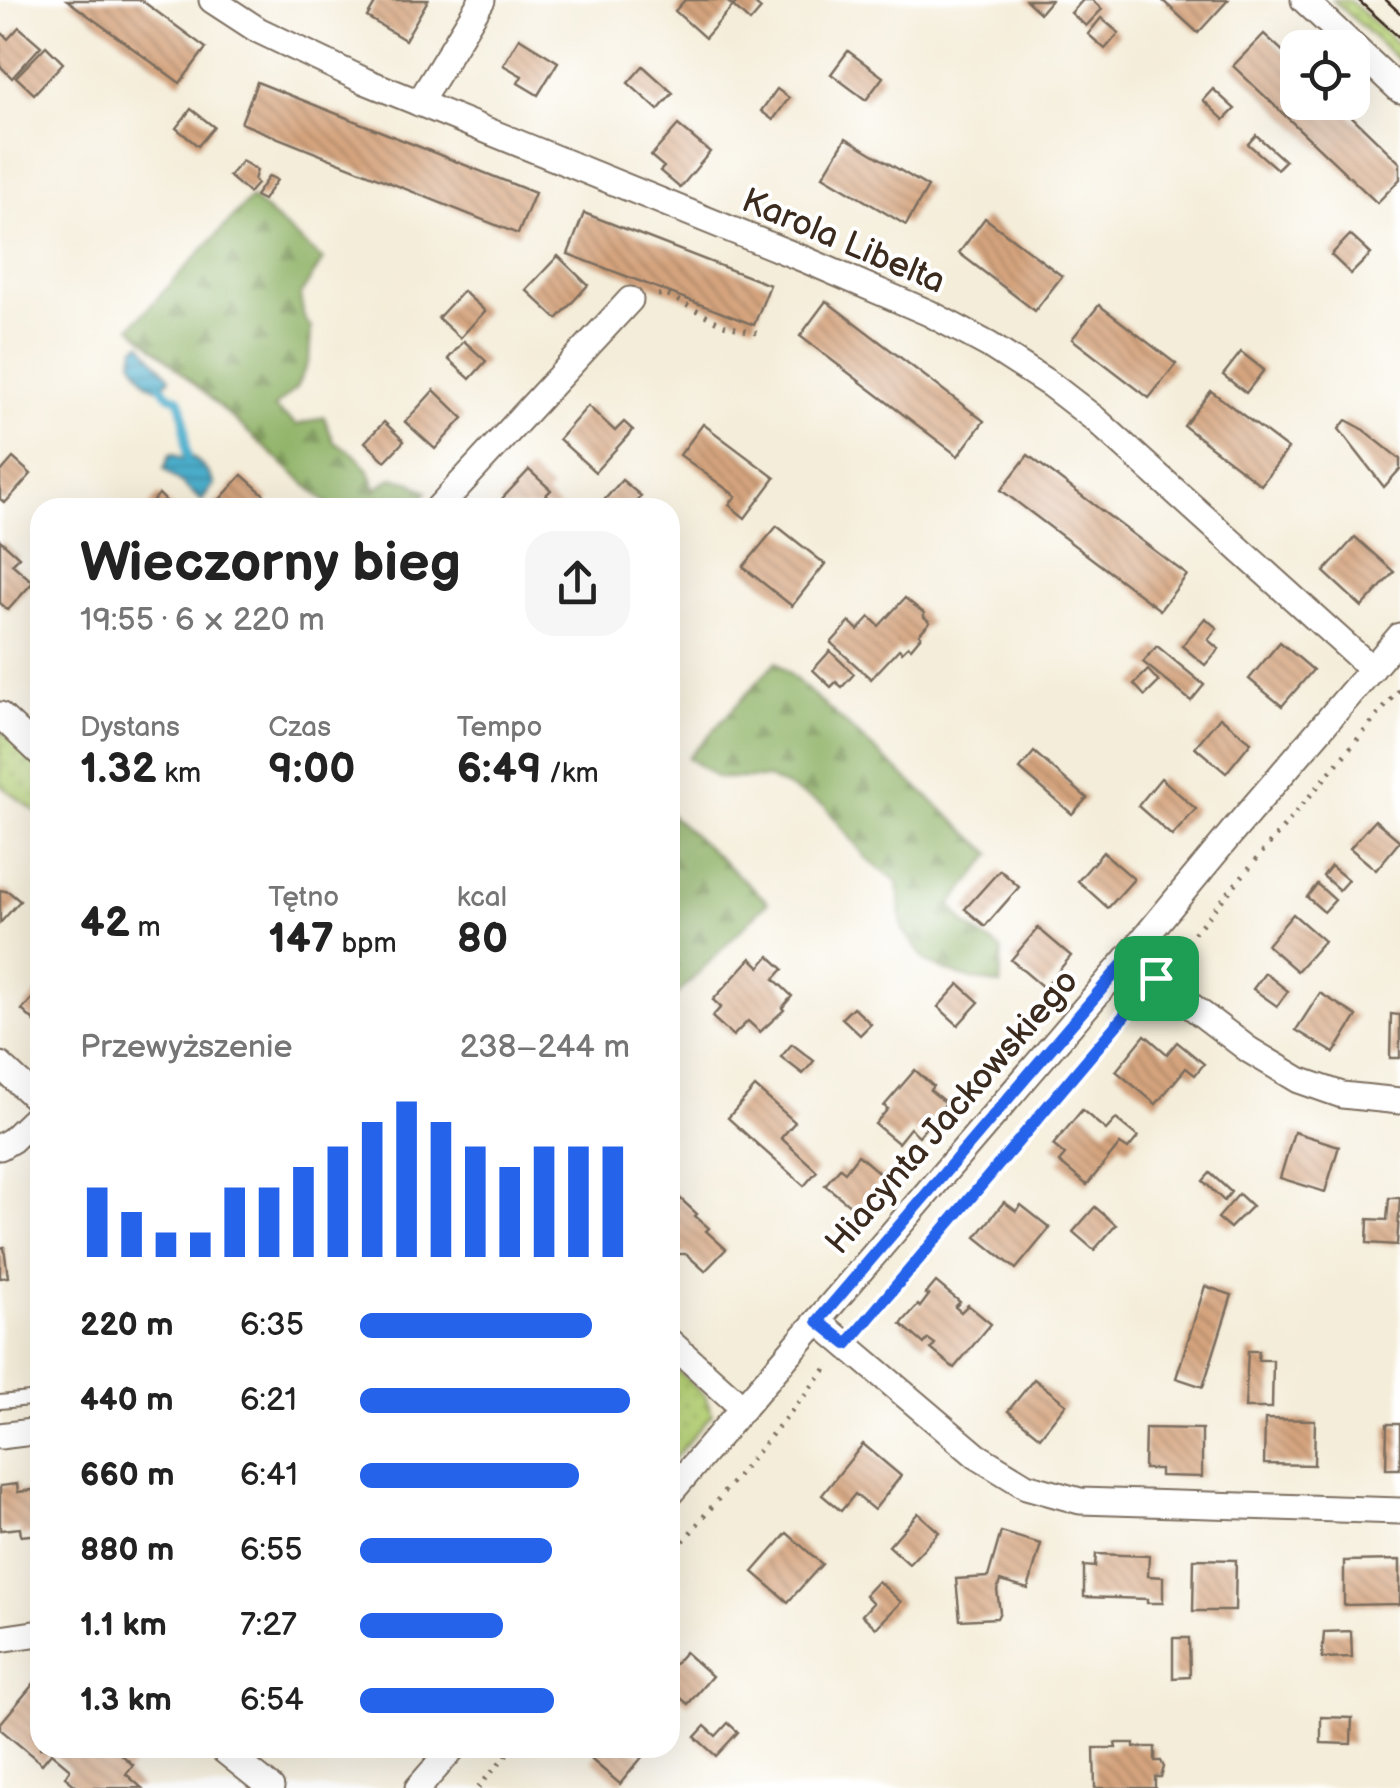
<!DOCTYPE html>
<html lang="pl">
<meta charset="utf-8">
<style>
:root{--surface:#fff;--page:#f6f6f6;--text:#222;--muted:#767676;--accent:#2563eb}
body{margin:0;font-family:"Balsamiq Sans",sans-serif;background:var(--page);color:var(--text);height:100vh;display:flex;flex-direction:column;font-size:38px;white-space:nowrap}
*{box-sizing:border-box;margin:0}
p{font-size:32px;color:var(--muted)}
.icon{flex:none;width:55px;height:55px;fill:none;stroke:currentColor;stroke-width:2;stroke-linecap:round;stroke-linejoin:round}
.map{position:relative;flex:1;overflow:hidden}
.drawer{position:absolute;left:30px;top:498px;width:650px;height:1260px;display:flex;flex-direction:column;background:var(--surface);border-radius:30px;box-shadow:0 10px 40px #0002}
.drawer>*{flex:none}
.controls{position:absolute;left:1280px;top:30px;display:grid;gap:20px}
.controls a{display:grid;place-items:center;width:90px;height:90px;border-radius:20px;background:var(--surface);box-shadow:0 10px 40px #0002;font-size:50px}
.pin{position:absolute;display:grid;place-items:center;width:85px;height:85px;color:#fff;margin:-42px;border-radius:20px;box-shadow:0 5px 15px #0006}
.round{display:grid;place-items:center;flex:none;width:105px;height:105px;border-radius:30px;background:var(--page)}
.summary{display:flex;align-items:center;justify-content:space-between;height:170px;padding:0 50px}
h1{font-size:55px;font-weight:800;line-height:75px}
.figures{display:grid;grid-template-columns:repeat(3,1fr);gap:15px;height:170px;padding:10px 50px}
.figures div{display:grid;align-content:center}
.figures b{font-size:42px;font-weight:800}
.figures small{font-size:28px;font-weight:400}
.figures p{font-size:28px}
.chart{height:280px;padding:20px 50px}
.chart p{display:flex;justify-content:space-between}
.chart svg{width:100%;height:180px;margin-top:10px;stroke:var(--accent);stroke-width:6}
ul{padding:0 50px;list-style:none;font-size:32px}
li{display:grid;grid-template-columns:160px 120px 1fr;align-items:center;height:75px}
li i{height:25px;border-radius:12px;background:var(--accent)}
.map>svg:first-child{display:block}
.grass{fill:url(#grass-dots);stroke:#787e4a;stroke-width:2.5}
.forest{fill:url(#forest-firs);stroke:#666e42;stroke-width:2.5}
.water{fill:url(#water-rules);stroke:#446c74;stroke-width:2.5}
.lines{fill:none;stroke-linecap:round;stroke-linejoin:round}
.stream{stroke:#4cadcb;stroke-width:9}
.building{fill:url(#building-back-hatch)}
.service-casing{stroke:#7c6e5f;stroke-width:16}
.minor-casing{stroke:#7c6e5f;stroke-width:29}
.path{stroke:#7c6e5f;stroke-width:5;stroke-dasharray:2.5 8;stroke-linecap:butt}
.service{stroke:#fff;stroke-width:12}
.minor{stroke:#fff;stroke-width:25}
.tram{stroke:#3b2a1e;stroke-width:2.5}
.route-casing{stroke:#fff;stroke-width:20}
.route{stroke:#2563eb;stroke-width:12}
.labels{text-anchor:middle;stroke-width:8;stroke-linejoin:round;paint-order:stroke}
.street-label{font-size:35px;fill:#3b2a1e;stroke:#fff}
</style>
<div class="map">
<svg width="1400" height="1788" viewBox="0 0 1400 1788">
<defs>
<pattern id="grass-dots" width="8" height="8" patternUnits="userSpaceOnUse" patternTransform="scale(2.5)"><rect width="8" height="8" fill="#b6d176"/><path d="M2 2h.1M6 6h.1" fill="none" stroke="#9db466" stroke-width="1.8" stroke-linecap="round"/></pattern>
<pattern id="forest-firs" width="22" height="20" patternUnits="userSpaceOnUse" patternTransform="scale(2.5)"><rect width="22" height="20" fill="#90b367"/><path d="M5 1l3.5 6h-7zM16 11l3.5 6h-7z" fill="#779254"/></pattern>
<pattern id="water-rules" width="6" height="5" patternUnits="userSpaceOnUse" patternTransform="scale(2.5)"><rect width="6" height="5" fill="#4cadcb"/><path d="M0 2.5h6" fill="none" stroke="#408da4"/></pattern>
<pattern id="building-back-hatch" width="6" height="6" patternUnits="userSpaceOnUse" patternTransform="scale(2.5)"><rect width="6" height="6" fill="#d5a47e"/><path d="M-1 5l2 2M0 0l6 6M5-1l2 2" fill="none" stroke="#ae8667"/></pattern>
</defs>
<rect width="100%" height="100%" fill="#fff"/>
<filter id="ink" filterUnits="userSpaceOnUse"><feTurbulence type="fractalNoise" baseFrequency=".01" numOctaves="2"/><feDisplacementMap in="SourceGraphic" scale="20" xChannelSelector="R" yChannelSelector="G"/><feConvolveMatrix kernelMatrix="1 2 1 2 8 2 1 2 1" color-interpolation-filters="sRGB"/></filter>
<filter id="wash" filterUnits="userSpaceOnUse"><feTurbulence type="fractalNoise" baseFrequency=".0048" numOctaves="4" result="noise"/><feDisplacementMap in="SourceGraphic" scale="40" xChannelSelector="R" yChannelSelector="G"/><feGaussianBlur stdDeviation="2.25" result="paint"/><feColorMatrix in="noise" values="0 0 0 0 0 0 0 0 0 0 0 0 0 0 0 0 0 1.4 0 .05"/><feComposite in="paint" operator="in"/></filter>
<g filter="url(#wash)">
<rect width="100%" height="100%" fill="#f4edd9"/>
<g class="grass">
<polygon points="1333,0 1349,0 1400,46 1400,62"/>
<polygon points="0,730 40,767 40,812 38,813 0,785"/>
<polygon points="670,1363 705,1396 712,1414 670,1463"/>
</g>
<g class="forest">
<polygon points="251,198 323,260 300,295 304,318 311,328 309,360 296,388 274,408 297,425 324,417 334,442 354,454 368,469 376,489 392,478 408,481 427,492 413,507 331,507 131,327"/>
<polygon points="776,662 992,854 951,905 965,924 1002,950 1000,985 960,976 926,962 902,928 898,882 868,860 825,806 768,778 718,778 688,758"/>
<polygon points="670,814 768,902 670,1002"/>
</g>
<g class="water">
<polygon points="141,343 170,378 161,386 156,388 147,383 132,360 136,347"/>
<path d="M 173,454 L 183,459 L 187,455 C 200,461 208,471 214,484 L 202,501 L 164,469 L 170,455 Z"/>
</g>
<g class="lines">
<path class="stream" d="M 161,386 L 169,395 L 179,399 C 187,417 184,436 187,455"/>
</g>
<g id="blocks">
<g class="building">
<polygon points="67,0 141,0 206,48 180,83"/>
<polygon points="377,0 428,0 405,40 367,17"/>
<polygon points="685,0 725,0 733,6 705,38 675,11"/>
<polygon points="739,0 751,0 761,9 750,22 733,6"/>
<polygon points="1026,0 1051,0 1040,13"/>
<polygon points="1083,0 1092,0 1102,9 1086,26 1071,13"/>
<polygon points="1162,0 1228,0 1198,33"/>
<polygon points="1101,18 1119,33 1105,49 1088,34"/>
<polygon points="19,27 41,46 12,78 0,66 0,31 8,39"/>
<polygon points="1264,34 1298,65 1298,102 1337,102 1400,163 1400,179 1377,203 1233,66"/>
<polygon points="519,38 558,62 538,95 518,83 522,76 503,65"/>
<polygon points="46,46 63,63 34,94 16,77"/>
<polygon points="848,51 883,77 866,100 831,74"/>
<polygon points="643,66 673,93 658,110 628,83"/>
<polygon points="257,82 535,193 518,234 241,123"/>
<polygon points="777,89 789,98 773,120 761,111"/>
<polygon points="1213,89 1235,109 1224,120 1203,100"/>
<polygon points="191,109 214,127 198,146 176,128"/>
<polygon points="678,125 710,152 680,188 660,171 664,167 651,156"/>
<polygon points="1256,135 1285,161 1277,169 1248,144"/>
<polygon points="846,138 928,187 906,225 823,176"/>
<polygon points="242,161 257,170 254,180 257,184 249,193 229,176"/>
<polygon points="269,176 277,180 263,200 255,196"/>
<polygon points="584,213 770,285 754,325 568,254"/>
<polygon points="985,218 1062,276 1035,311 959,253"/>
<polygon points="1350,235 1371,254 1351,274 1331,255"/>
<polygon points="558,256 588,285 557,319 526,290"/>
<polygon points="463,291 485,311 460,338 438,318"/>
<polygon points="826,301 984,421 958,456 800,336"/>
<polygon points="1099,305 1176,364 1149,398 1072,339"/>
<polygon points="464,341 486,361 470,379 448,359"/>
<polygon points="1241,352 1264,370 1246,393 1223,375"/>
<polygon points="434,390 463,418 435,449 405,422"/>
<polygon points="1211,391 1288,449 1261,485 1184,426"/>
<polygon points="588,406 615,431 624,422 633,430 595,472 559,439"/>
<polygon points="1346,420 1361,428 1400,459 1400,469 1384,487 1339,429"/>
<polygon points="384,422 404,441 385,461 365,442"/>
<polygon points="703,424 775,478 745,518 729,505 736,496 680,455"/>
<polygon points="1028,455 1187,575 1160,610 1001,490"/>
<polygon points="13,458 31,474 5,503 0,499 0,473"/>
<polygon points="529,470 551,490 546,495 561,508 505,508 499,502"/>
<polygon points="242,475 269,499 261,508 212,508"/>
<polygon points="622,480 641,496 631,508 601,508 599,506"/>
<polygon points="159,494 173,508 147,508"/>
<polygon points="777,526 825,564 792,606 743,567"/>
<polygon points="1355,537 1394,572 1362,607 1324,572"/>
<polygon points="0,540 19,557 12,564 33,582 8,610 0,603"/>
<polygon points="905,598 924,613 924,617 930,622 919,634 921,636 911,648 908,646 902,652 899,649 871,679 831,643 850,622 858,630 870,617 879,626"/>
<polygon points="1205,618 1217,628 1208,640 1219,649 1205,665 1182,646"/>
<polygon points="1280,642 1313,670 1282,706 1249,679"/>
<polygon points="1157,646 1204,685 1191,701 1143,662"/>
<polygon points="830,651 854,674 842,687 836,682 831,687 813,670"/>
<polygon points="1148,670 1159,682 1145,696 1134,684"/>
<polygon points="1220,717 1251,742 1226,773 1195,747"/>
<polygon points="1034,752 1087,798 1072,814 1020,769"/>
<polygon points="1161,778 1196,809 1172,836 1138,806"/>
<polygon points="1375,820 1400,841 1376,870 1350,848"/>
<polygon points="1103,852 1134,879 1108,908 1078,881"/>
<polygon points="1331,866 1348,880 1339,890 1323,876"/>
<polygon points="1000,870 1019,887 985,926 965,909"/>
<polygon points="1317,884 1335,900 1324,912 1307,897"/>
<polygon points="0,890 9,892 20,901 0,923"/>
<polygon points="1293,914 1324,941 1297,971 1267,945"/>
<polygon points="1038,928 1071,956 1044,988 1011,960"/>
<polygon points="769,956 783,969 774,979 792,996 782,1008 784,1010 760,1032 748,1021 733,1036 712,1017 721,1007 713,1000 751,958 760,967"/>
<polygon points="1265,973 1288,991 1277,1006 1253,989"/>
<polygon points="959,984 979,1002 958,1025 938,1007"/>
<polygon points="40,990 40,1027 22,1010"/>
<polygon points="1320,993 1357,1016 1334,1053 1296,1030"/>
<polygon points="853,1007 871,1024 860,1035 842,1018"/>
<polygon points="1391,1014 1400,1015 1400,1058 1390,1058"/>
<polygon points="1145,1035 1167,1054 1177,1042 1204,1064 1195,1075 1186,1068 1156,1104 1116,1071"/>
<polygon points="792,1044 814,1061 803,1074 781,1057"/>
<polygon points="915,1070 933,1086 930,1090 946,1103 919,1136 910,1128 898,1143 875,1124 888,1109 884,1106"/>
<polygon points="755,1087 795,1122 781,1138 817,1171 804,1186 728,1118"/>
<polygon points="1082,1110 1106,1130 1116,1119 1138,1137 1128,1149 1120,1144 1087,1185 1059,1162 1065,1155 1053,1145"/>
<polygon points="1294,1132 1339,1146 1325,1192 1280,1178"/>
<polygon points="858,1155 884,1177 856,1210 825,1185 840,1168 845,1172"/>
<polygon points="1210,1173 1231,1192 1224,1201 1203,1181"/>
<polygon points="670,1189 697,1214 695,1216 709,1228 706,1231 726,1249 705,1271 686,1254 678,1254 670,1246"/>
<polygon points="1239,1194 1252,1206 1230,1228 1218,1218"/>
<polygon points="1389,1198 1400,1198 1397,1245 1367,1243 1368,1219 1387,1220"/>
<polygon points="1004,1202 1016,1211 1021,1205 1050,1228 1016,1269 976,1237"/>
<polygon points="1095,1207 1116,1225 1094,1250 1073,1232"/>
<polygon points="4,1247 8,1277 0,1278 0,1248"/>
<polygon points="936,1282 960,1302 955,1307 961,1312 968,1305 991,1324 954,1368 931,1349 935,1344 928,1339 924,1344 901,1324 918,1305 920,1307 929,1295 926,1294"/>
<polygon points="1205,1286 1232,1295 1203,1387 1176,1378"/>
<polygon points="1248,1351 1259,1351 1258,1360 1273,1360 1272,1408 1245,1408"/>
<polygon points="1034,1379 1066,1404 1040,1437 1008,1411"/>
<polygon points="1265,1419 1315,1420 1314,1465 1264,1464"/>
<polygon points="1387,1424 1400,1424 1400,1469 1386,1469"/>
<polygon points="1145,1428 1202,1429 1202,1477 1160,1476 1160,1469 1144,1469"/>
<polygon points="863,1444 901,1476 874,1510 855,1494 841,1511 822,1495"/>
<polygon points="17,1484 18,1492 40,1489 40,1534 21,1536 20,1528 0,1530 0,1486"/>
<polygon points="918,1513 939,1532 909,1564 889,1546"/>
<polygon points="1001,1532 1041,1544 1028,1589 1000,1581 997,1590 1000,1612 997,1618 960,1620 956,1579 988,1577"/>
<polygon points="787,1533 822,1564 788,1602 753,1572"/>
<polygon points="1096,1554 1149,1556 1148,1576 1163,1577 1163,1603 1147,1603 1147,1599 1084,1597 1084,1566 1095,1567"/>
<polygon points="1194,1559 1236,1560 1235,1611 1193,1611"/>
<polygon points="1400,1560 1400,1604 1344,1605 1344,1561"/>
<polygon points="878,1581 901,1602 876,1628 862,1615 873,1603 865,1595"/>
<polygon points="1351,1631 1352,1657 1322,1658 1324,1632"/>
<polygon points="1173,1638 1189,1638 1190,1677 1173,1678"/>
<polygon points="685,1652 712,1676 688,1704 670,1689 670,1669"/>
<polygon points="40,1676 40,1748 128,1748 122,1755 133,1765 126,1774 142,1788 78,1788 65,1777 70,1769 51,1753 42,1764 0,1729 0,1724"/>
<polygon points="1321,1717 1352,1718 1351,1744 1321,1743"/>
<polygon points="728,1723 738,1732 716,1756 695,1737 705,1726 716,1736"/>
<polygon points="1115,1743 1134,1743 1134,1747 1155,1747 1155,1761 1161,1761 1164,1767 1161,1777 1155,1777 1155,1788 1095,1788 1094,1748 1116,1748"/>
<polygon points="602,1748 633,1748 643,1756 620,1784 592,1760"/>
</g>
</g>
</g>
<g filter="url(#ink)">
<use href="#blocks" fill-opacity="0" stroke="#7c6e5f" stroke-width="2.5"/>
<g class="lines">
<defs>
<polyline id="service" points="0,1402 40,1398"/>
<g id="minor">
<polyline points="212,0 258,30 365,81 806,260 929,313 989,345 1051,385 1095,419 1372,669"/>
<polyline points="1304,0 1400,90"/>
<polyline points="419,103 482,0"/>
<polyline points="438,508 630,300"/>
<polyline points="0,715 40,753"/>
<polyline points="1128,958 1249,1050 1299,1080 1342,1095 1400,1101"/>
<polyline points="0,1065 40,1102"/>
<polyline points="0,1147 12,1140 40,1113"/>
<polyline points="818,1321 977,1456 1026,1486 1080,1501 1400,1511"/>
<polyline points="670,1342 743,1408"/>
<polyline points="0,1436 40,1431"/>
<polyline points="670,1493 1128,958 1233,831 1400,636"/>
<polyline points="0,1639 40,1633"/>
<polyline points="221,1748 271,1788"/>
<polyline points="418,1788 453,1748"/>
</g>
</defs>
<use href="#service" class="service-casing"/>
<use href="#minor" class="minor-casing"/>
<g class="path">
<polyline points="658,295 666,294 723,325 761,334"/>
<polyline points="1174,957 1400,689"/>
<polyline points="864,1324 1138,1000"/>
<polyline points="670,1557 828,1367"/>
<polyline points="478,1788 512,1748"/>
</g>
<use href="#service" class="service"/>
<use href="#minor" class="minor"/>
<g class="tram">
<polyline points="1358,0 1400,38"/>
<polyline points="1386,0 1400,13"/>
</g>
</g>
</g>
<g class="lines" filter="url(#ink)">
<defs>
<polygon id="route" points="1128,958 1156,978 847,1344 818,1321"/>
</defs>
<use href="#route" class="route-casing"/>
<use href="#route" class="route"/>
</g>
<g class="labels">
<g class="street-label">
<text transform="translate(844 240) rotate(23)" y="12">Karola Libelta</text>
<text transform="translate(951 1111) rotate(-49)" y="12">Hiacynta Jackowskiego</text>
</g>
</g>
</svg>
<div class="controls">
<a><svg class="icon" aria-label="locate" viewBox="0 0 24 24"><circle cx="12" cy="12" r="6"/><path d="M12 2v4M12 18v4M2 12h4M18 12h4"/></svg></a>
</div>
<div class="pin" style="left:1156px;top:978px;background:#1e9e55"><svg class="icon" aria-label="arrive" viewBox="0 0 24 24"><path d="M6 21V4h12l-3 4 3 4H6"/></svg></div>
<section class="drawer">
<div class="summary"><div><h1>Wieczorny bieg</h1><p>19:55 · 6 × 220 m</p></div><a class="round"><svg class="icon" aria-label="share" viewBox="0 0 24 24"><path d="M12 15V3M7 8l5-5 5 5M5 13v7h14v-7"/></svg></a></div>
<div class="figures">
<div><p>Dystans</p><b>1.32<small> km</small></b></div>
<div><p>Czas</p><b>9:00</b></div>
<div><p>Tempo</p><b>6:49<small> /km</small></b></div>
</div>
<div class="figures">
<div><b>42<small> m</small></b></div>
<div><p>Tętno</p><b>147<small> bpm</small></b></div>
<div><p>kcal</p><b>80</b></div>
</div>
<div class="chart"><p><span>Przewyższenie</span>238–244 m</p>
<svg viewBox="0 0 160 44" preserveAspectRatio="none"><path d="M5 44V27M15 44V33M25 44V38M35 44V38M45 44V27M55 44V27M65 44V22M75 44V17M85 44V11M95 44V6M105 44V11M115 44V17M125 44V22M135 44V17M145 44V17M155 44V17"/></svg>
</div>
<ul>
<li><b>220 m</b>6:35<i style="width:86%"></i></li>
<li><b>440 m</b>6:21<i style="width:100%"></i></li>
<li><b>660 m</b>6:41<i style="width:81%"></i></li>
<li><b>880 m</b>6:55<i style="width:71%"></i></li>
<li><b>1.1 km</b>7:27<i style="width:53%"></i></li>
<li><b>1.3 km</b>6:54<i style="width:72%"></i></li>
</ul>
</section>
</div>
